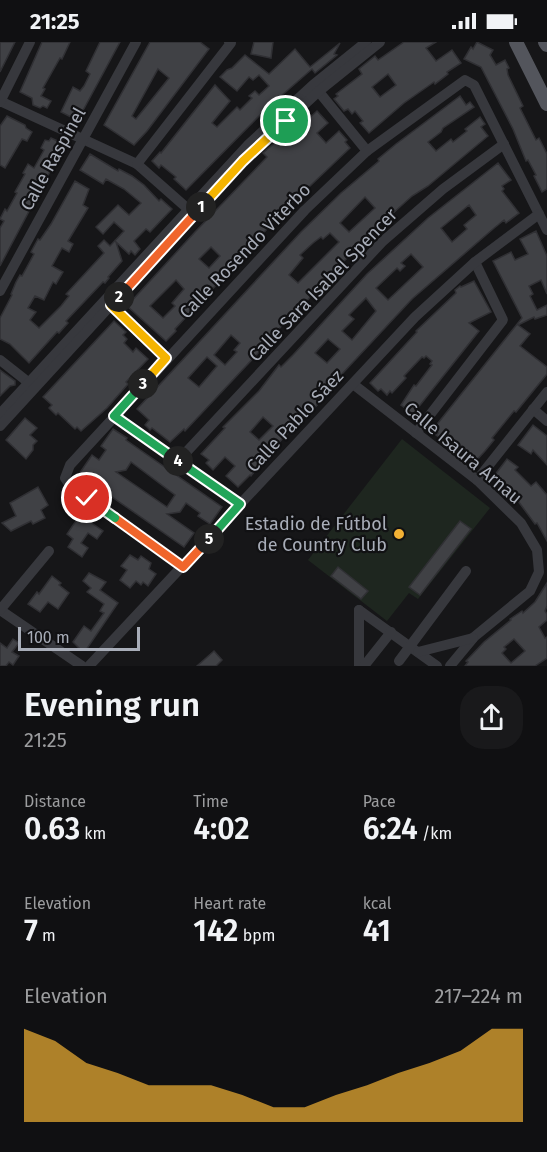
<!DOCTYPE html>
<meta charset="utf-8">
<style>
:root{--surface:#101012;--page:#19191b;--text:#f1f3f6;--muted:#9c9d9f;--accent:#f2b134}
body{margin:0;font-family:"Fira Sans",sans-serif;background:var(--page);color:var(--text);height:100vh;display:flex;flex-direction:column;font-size:22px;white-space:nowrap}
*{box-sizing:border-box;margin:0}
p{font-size:20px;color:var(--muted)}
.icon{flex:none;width:33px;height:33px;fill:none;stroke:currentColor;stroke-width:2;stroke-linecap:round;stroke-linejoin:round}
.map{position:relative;height:624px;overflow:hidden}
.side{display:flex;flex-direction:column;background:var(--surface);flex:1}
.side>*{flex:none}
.scale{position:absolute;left:18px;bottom:15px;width:122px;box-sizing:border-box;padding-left:6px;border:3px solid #a8adb8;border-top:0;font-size:16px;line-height:21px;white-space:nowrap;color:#a8adb8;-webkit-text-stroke:4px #111113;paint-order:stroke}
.pin{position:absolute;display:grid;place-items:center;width:51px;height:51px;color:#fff;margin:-26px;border:3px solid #fff;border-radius:50%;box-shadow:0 2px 6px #0007}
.km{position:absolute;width:30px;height:30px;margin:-15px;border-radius:50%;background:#222;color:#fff;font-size:16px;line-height:30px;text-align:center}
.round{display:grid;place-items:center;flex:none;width:63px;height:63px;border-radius:24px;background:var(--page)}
.headline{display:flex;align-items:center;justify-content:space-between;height:102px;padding:0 24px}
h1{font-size:33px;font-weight:600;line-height:45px}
.metrics{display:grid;grid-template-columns:repeat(3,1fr);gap:9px;height:102px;padding:6px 24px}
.metrics div{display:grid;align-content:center}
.metrics b{font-size:30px;font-weight:600}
.metrics small{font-size:16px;font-weight:400}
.metrics p{font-size:16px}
.chart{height:168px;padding:12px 24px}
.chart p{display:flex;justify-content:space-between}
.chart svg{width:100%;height:108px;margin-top:6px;fill:var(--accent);opacity:.7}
.status{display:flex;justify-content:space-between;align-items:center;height:42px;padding:0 30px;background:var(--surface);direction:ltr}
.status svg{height:16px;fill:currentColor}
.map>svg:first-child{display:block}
.grass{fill:#1e261f}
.building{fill:#404145;stroke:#303034;stroke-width:1.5;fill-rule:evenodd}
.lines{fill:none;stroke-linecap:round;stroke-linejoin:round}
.minor{stroke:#37383d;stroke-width:10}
.major{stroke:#53555c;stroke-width:14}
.split-1-casing{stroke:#fff;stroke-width:12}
.split-2-casing{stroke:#fff;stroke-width:12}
.split-3-casing{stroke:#fff;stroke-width:12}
.split-4-casing{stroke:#fff;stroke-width:12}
.split-5-casing{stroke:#fff;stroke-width:12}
.split-6-casing{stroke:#fff;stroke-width:12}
.split-7-casing{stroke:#fff;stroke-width:12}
.split-1{stroke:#f5b400;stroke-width:8}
.split-2{stroke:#f0652b;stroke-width:8}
.split-3{stroke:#f5b400;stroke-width:8}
.split-4{stroke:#22a559;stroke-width:8}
.split-5{stroke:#22a559;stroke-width:8}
.split-6{stroke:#f0652b;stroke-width:8}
.split-7{stroke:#22a559;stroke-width:8}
.poi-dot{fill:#f2b134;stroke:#111113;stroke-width:2}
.labels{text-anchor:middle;stroke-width:4.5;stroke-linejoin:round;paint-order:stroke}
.street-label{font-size:18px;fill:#a8adb8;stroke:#111113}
.poi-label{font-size:18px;fill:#a8adb8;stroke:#111113;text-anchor:end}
</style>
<div class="status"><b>21:25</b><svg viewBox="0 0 49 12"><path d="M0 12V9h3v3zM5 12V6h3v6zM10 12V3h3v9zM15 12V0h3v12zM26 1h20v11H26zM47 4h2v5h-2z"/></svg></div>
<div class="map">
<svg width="547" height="624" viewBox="0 0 547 624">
<rect width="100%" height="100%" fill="#161618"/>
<polygon class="grass" points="402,397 490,466 418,557 409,551 387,579 308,518"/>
<g class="building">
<polygon points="0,0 15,0 0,30"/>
<polygon points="42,0 70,0 62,17 60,16 43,46 45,47 41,54 51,59 47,66 43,64 40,66 33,63 32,56 20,50"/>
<polygon points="100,0 120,0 80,74 77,76 72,74 71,75 61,70 73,45 80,49 84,44 90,32 86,29"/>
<path d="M 150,0 L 200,0 L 209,7 L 147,89 L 134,103 L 104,83 ZM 158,27 L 169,36 L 136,77 L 132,74 Z"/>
<polygon points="254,0 273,0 271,16 251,12"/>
<path d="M 404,0 L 436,0 L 426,6 L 436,19 L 452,8 L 461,21 L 447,30 L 448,32 L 435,42 L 434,40 L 404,61 L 369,91 L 360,81 L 363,79 L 355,69 L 352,72 L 348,67 L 344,69 L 334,57 L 338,54 L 336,52 L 362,32 L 359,27 L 375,14 L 378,18 ZM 388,32 L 396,43 L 380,55 L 372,45 Z"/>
<polygon points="477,0 493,8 490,13 496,23 505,18 509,26 507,27 508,33 523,64 520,66 536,98 539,96 547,112 547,147 542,150 534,134 536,133 528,118 526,119 513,87 481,25 464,17 471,5 473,7"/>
<polygon points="340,1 334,12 337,13 315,31 312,27 273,61 277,65 265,76 261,72 186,148 174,137 176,135 161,123 159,126 152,119 160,110 161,111 215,43 230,59 212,81 217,85 237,65 240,68 252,56 249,54 255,49 259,53 269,44 259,33 253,38 249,35 237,49 220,35 227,28 232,26 245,13 269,32 295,7 310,25"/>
<path d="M 460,54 L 466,63 L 470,60 L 474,65 L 443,86 L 441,90 L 428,100 L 436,109 L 451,97 L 453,100 L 467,89 L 465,87 L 480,75 L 485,82 L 481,85 L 488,94 L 428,144 L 412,154 L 360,201 L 362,202 L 325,237 L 302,265 L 301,263 L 276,290 L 277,291 L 185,389 L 184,387 L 170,400 L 152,386 L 150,388 L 145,383 L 149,378 L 137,367 L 301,190 L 341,151 L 379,119 L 378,117 L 396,102 ZM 365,155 L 375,166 L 349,190 L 340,181 ZM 330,191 L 339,200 L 298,241 L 289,233 L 303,216 L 300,213 L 313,201 L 321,195 L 323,197 ZM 231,293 L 240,301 L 234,308 L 237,310 L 225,323 L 214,313 ZM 207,315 L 217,324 L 199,345 L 188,336 Z"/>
<path d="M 317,69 L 328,81 L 317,91 L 326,101 L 339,89 L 347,98 L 345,100 L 350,106 L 290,163 L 291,164 L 280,175 L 279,174 L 232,225 L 233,226 L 198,262 L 199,264 L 188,276 L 187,274 L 175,287 L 176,289 L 166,299 L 127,264 L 195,190 L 267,115 L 263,111 L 277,99 L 280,102 L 293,90 L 290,86 L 303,75 L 306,79 ZM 211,205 L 220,214 L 209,226 L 199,217 ZM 176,238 L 184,247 L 172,261 L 175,264 L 163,276 L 150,264 Z"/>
<polygon points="7,74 25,83 26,86 32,90 27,99 22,97 5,126 0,123 0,84"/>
<polygon points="51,96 64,102 62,107 0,224 0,186 4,179 0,177 5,167 7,169 17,151 15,150 25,132 23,131 28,122 34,126 44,108 41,106 45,98 49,99"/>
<polygon points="90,112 118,129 119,127 132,134 144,143 159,159 161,157 172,167 150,190 146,187 134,199 140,207 135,213 131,209 129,212 116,200 122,219 108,235 109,236 105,241 103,240 66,279 68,281 59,291 57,290 29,321 10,302 0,297 0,276 12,253 11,252 16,240 20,233 22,234 34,212 31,210 38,197 40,198 51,182 75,139 89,147 83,163 88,166 68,199 73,202 69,210 62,206 52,224 63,230 56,242 53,240 44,258 35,254 28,266 36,270 30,278 39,286 61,264 69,254 66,252 104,211 98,204 104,198 110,204 124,189 114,180 103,192 96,185 118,163 129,173 141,161 124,147 106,137 103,142 80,128"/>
<path d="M 498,121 L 511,138 L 502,144 L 504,147 L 502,149 L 519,171 L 506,181 L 504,178 L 493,187 L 412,257 L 342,332 L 319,361 L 308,373 L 299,379 L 271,409 L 251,434 L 250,433 L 238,445 L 226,434 L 235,424 L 225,415 L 213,428 L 206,421 L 209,418 L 201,412 L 225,386 L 223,385 L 259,349 L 279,323 L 281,325 L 293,313 L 367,232 L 428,176 ZM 469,163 L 476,173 L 464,183 L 467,187 L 452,200 L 441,186 ZM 411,212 L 423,225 L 388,258 L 376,246 L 397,226 L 400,229 L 405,224 L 401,221 ZM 366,256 L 376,269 L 352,298 L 342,289 L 354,277 L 349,273 ZM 328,297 L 340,307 L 327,321 L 315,311 ZM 263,375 L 273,384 L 259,398 L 250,390 Z"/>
<polygon points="536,189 547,214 547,252 541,238 529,244 533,252 530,254 537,268 547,263 547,273 535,277 534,275 518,283 530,292 520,304 547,325 547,332 516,370 514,369 492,396 494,398 485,409 474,421 466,414 465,416 436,393 438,391 434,386 522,276 493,219 511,210 515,218 528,212 520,197"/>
<polygon points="474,239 491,270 469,281 479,289 413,372 401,363 414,343 416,344 432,323 430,322 432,319 426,314 424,316 422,315 404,334 406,336 392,351 390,349 387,353 381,347 378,349 370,341 417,290 416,289 456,251 455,248 460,244 461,245"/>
<polygon points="114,279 126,290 123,293 127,297 124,301 133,310 136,306 148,317 126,340 128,342 107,366 81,389 77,385 75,387 58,371 56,373 49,366 52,363 43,355"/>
<polygon points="0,328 15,339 15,343 10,344 0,354"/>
<polygon points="25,376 37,386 30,393 37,399 33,403 33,408 26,417 6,398"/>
<polygon points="533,383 547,394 547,423 533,408 531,412 518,403"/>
<path d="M 113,387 L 127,396 L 126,398 L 222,465 L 210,482 L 198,474 L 200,471 L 186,461 L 180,470 L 167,472 L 194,491 L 184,505 L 79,432 L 92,413 L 99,418 L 106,408 L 101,404 ZM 131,420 L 175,453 L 167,465 L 116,430 L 126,428 Z"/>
<polygon points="507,417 518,425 515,428 531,444 536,440 547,453 547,499 537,481 535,482 518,459 519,456 494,434"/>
<polygon points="38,445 48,463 41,468 45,476 33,482 31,479 11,489 2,481 16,474 10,461"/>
<polygon points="80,473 103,489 97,497 88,491 81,501 88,506 82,515 68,505 73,497 67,492"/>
<polygon points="460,479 471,487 420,553 409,545"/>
<polygon points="130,513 138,518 141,514 151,521 149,527 156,532 148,544 143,540 141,543 136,539 130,546 120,538 127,528 121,524"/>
<polygon points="338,525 368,549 361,557 331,534"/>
<polygon points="89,531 106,540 100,548 118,561 86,608 80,607 73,600 84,584 91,589 104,571 100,569 104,562 87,550 91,546 83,539"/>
<polygon points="52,534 61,541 59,543 69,551 58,567 48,560 40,570 28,562 37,550 39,552"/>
<path d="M 547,541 L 547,564 L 545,569 L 547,572 L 547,578 L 539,585 L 545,596 L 547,595 L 547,616 L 535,624 L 465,624 L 468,620 L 466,619 L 484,600 L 511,578 L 510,577 L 522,569 L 523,571 L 535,560 ZM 514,597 L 525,609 L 511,621 L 502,611 L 506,607 L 504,605 Z"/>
<polygon points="13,597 19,601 12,610 19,614 13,623 9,620 6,624 0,624 0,601 7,606"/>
<polygon points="214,609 222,618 216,624 197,624"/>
</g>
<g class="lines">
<g class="minor">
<polyline points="315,45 367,109"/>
<polyline points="0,59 137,122 188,167"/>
<polyline points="0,60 30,0"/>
<polyline points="137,122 231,1 229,0"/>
<polyline points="0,249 136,0"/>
<polyline points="107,260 166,317"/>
<polyline points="0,318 33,344"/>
<polyline points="353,342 477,438 521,481 537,508 539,530 530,549 474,595 450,624"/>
<polyline points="533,367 547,379"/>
<polyline points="0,372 249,102 313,43 366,0"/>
<polyline points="114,374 240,462"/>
<polyline points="0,384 243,119 319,49 380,0"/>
<polyline points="416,391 503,278 475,220"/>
<polyline points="178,419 382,200 443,147 504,102"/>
<polyline points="477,438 547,350"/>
<polyline points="183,525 71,445 65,436 70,423 305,168 367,109 465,38 474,43 547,188"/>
<polyline points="0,568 82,624"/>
<polyline points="0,568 49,509"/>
<polyline points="359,568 437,624"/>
<polyline points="359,568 359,624"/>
<polyline points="418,610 473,596"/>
<polyline points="399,619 466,529"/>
<polyline points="89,624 415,275 475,220 539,172"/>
<polyline points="364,624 391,590"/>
</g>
<g class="major">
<polyline points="516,0 547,62"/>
<polyline points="545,0 547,3"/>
</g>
</g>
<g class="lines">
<defs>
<polyline id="split-1" points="201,165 243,119 286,79"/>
<polyline id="split-2" points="119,255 201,165"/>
<polyline id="split-3" points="119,255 111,263 166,316 143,342"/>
<polyline id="split-4" points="143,342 114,374 178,419"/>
<polyline id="split-5" points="178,419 240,462 209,497"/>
<polyline id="split-6" points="115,476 183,525 209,497"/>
<polyline id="split-7" points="87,456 115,476"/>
</defs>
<use href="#split-1" class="split-1-casing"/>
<use href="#split-2" class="split-2-casing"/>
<use href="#split-3" class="split-3-casing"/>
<use href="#split-4" class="split-4-casing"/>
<use href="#split-5" class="split-5-casing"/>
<use href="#split-6" class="split-6-casing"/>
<use href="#split-7" class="split-7-casing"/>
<use href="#split-1" class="split-1"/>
<use href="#split-2" class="split-2"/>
<use href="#split-3" class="split-3"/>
<use href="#split-4" class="split-4"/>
<use href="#split-5" class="split-5"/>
<use href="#split-6" class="split-6"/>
<use href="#split-7" class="split-7"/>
</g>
<circle class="poi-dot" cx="399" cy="492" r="6"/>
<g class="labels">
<g class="street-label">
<text transform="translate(53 117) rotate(-61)" y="6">Calle Raspinel</text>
<text transform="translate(245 209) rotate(-46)" y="6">Calle Rosendo Viterbo</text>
<text transform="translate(323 243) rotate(-46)" y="6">Calle Sara Isabel Spencer</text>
<text transform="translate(295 379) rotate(-47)" y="6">Calle Pablo Sáez</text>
<text transform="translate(463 411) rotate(40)" y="6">Calle Isaura Arnau</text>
</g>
<g class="poi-label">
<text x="387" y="488">Estadio de Fútbol<tspan x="387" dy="21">de Country Club</tspan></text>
</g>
</g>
</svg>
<div class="scale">100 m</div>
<div class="pin" style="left:286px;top:79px;background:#1e9e55"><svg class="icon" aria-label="arrive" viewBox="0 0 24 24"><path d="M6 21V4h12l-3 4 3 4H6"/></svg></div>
<div class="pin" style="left:87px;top:456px;background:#d93025"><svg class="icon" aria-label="check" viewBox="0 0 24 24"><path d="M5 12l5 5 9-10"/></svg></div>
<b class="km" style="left:201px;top:165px">1</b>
<b class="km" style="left:119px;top:255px">2</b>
<b class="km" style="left:143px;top:342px">3</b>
<b class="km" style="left:178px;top:419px">4</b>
<b class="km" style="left:209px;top:497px">5</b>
</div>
<section class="side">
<div class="headline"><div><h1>Evening run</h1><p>21:25</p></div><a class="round"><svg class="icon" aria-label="share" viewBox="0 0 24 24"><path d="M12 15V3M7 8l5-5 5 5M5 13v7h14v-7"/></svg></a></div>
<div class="metrics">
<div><p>Distance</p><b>0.63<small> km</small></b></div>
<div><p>Time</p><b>4:02</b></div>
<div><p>Pace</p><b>6:24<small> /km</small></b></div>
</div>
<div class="metrics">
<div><p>Elevation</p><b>7<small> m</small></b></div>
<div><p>Heart rate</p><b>142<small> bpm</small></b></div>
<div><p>kcal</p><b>41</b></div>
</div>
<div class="chart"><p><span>Elevation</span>217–224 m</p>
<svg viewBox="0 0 160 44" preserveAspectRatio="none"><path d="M0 44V6L10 11L20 20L30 24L40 29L50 29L60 29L70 33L80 38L90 38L100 33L110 29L120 24L130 20L140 15L150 6L160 6V44z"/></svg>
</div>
</section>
